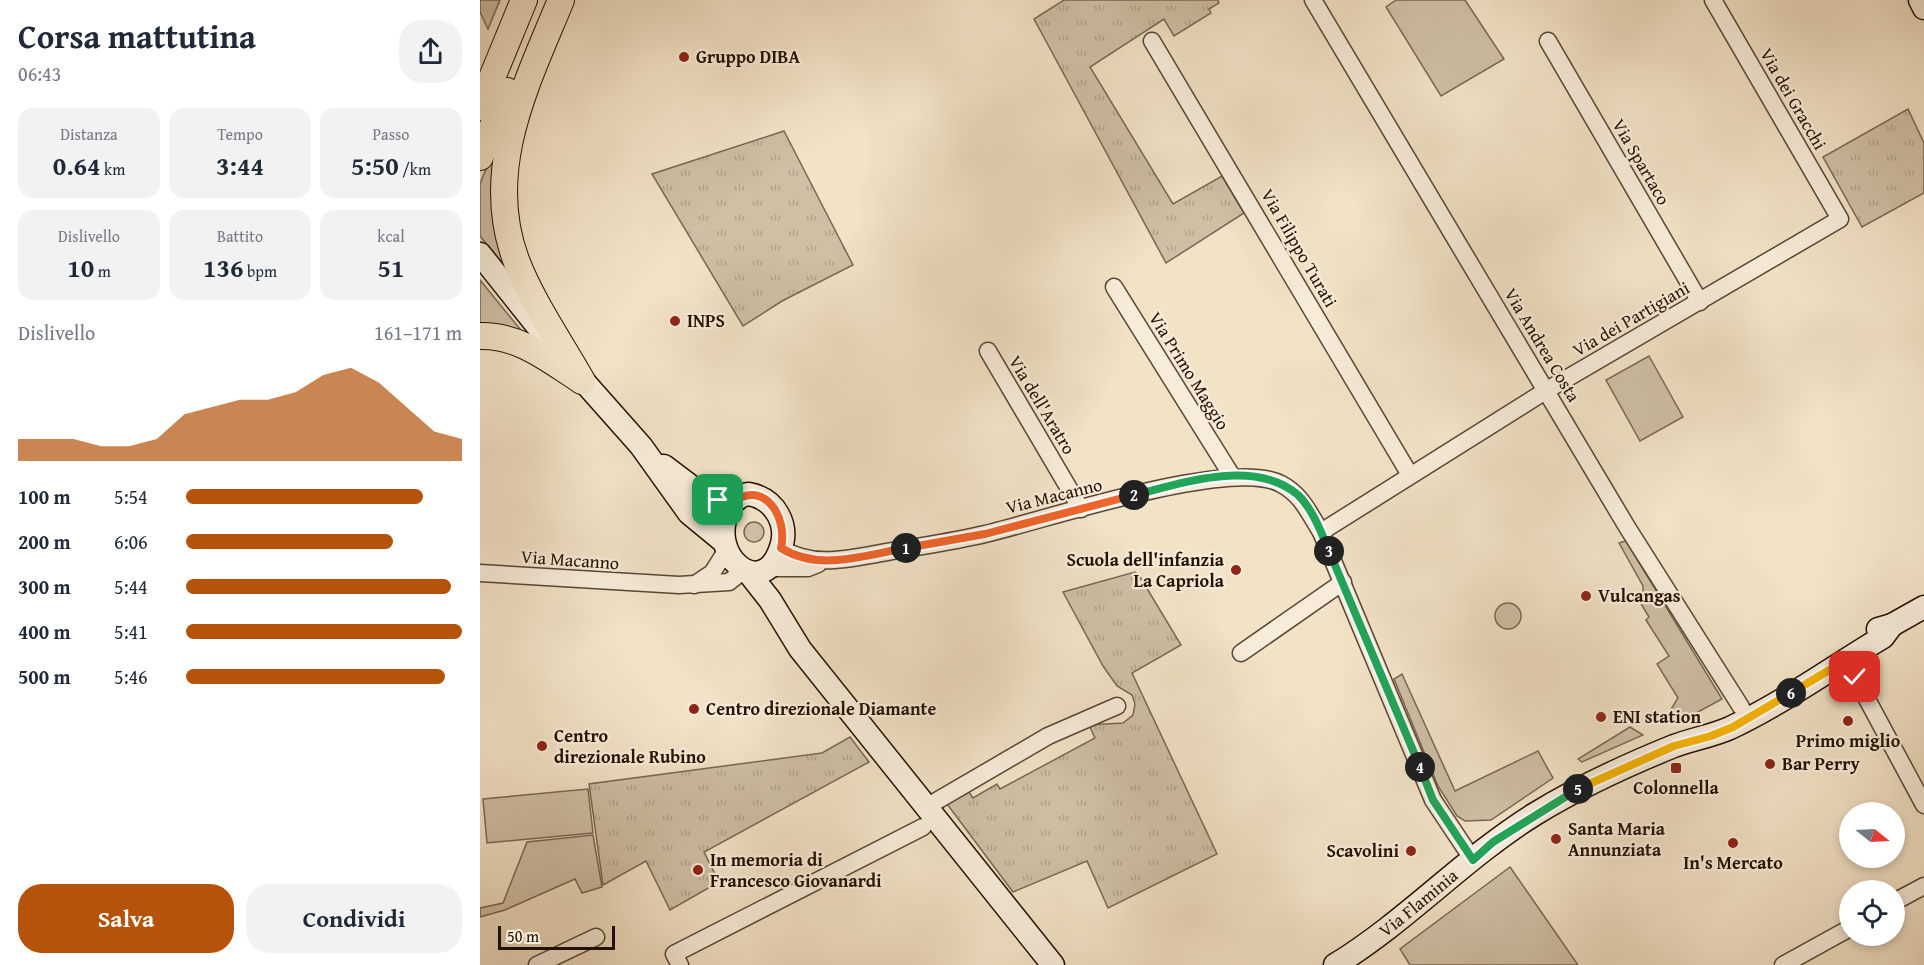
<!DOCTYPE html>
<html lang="it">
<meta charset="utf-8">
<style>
:root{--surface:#fff;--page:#f2f2f3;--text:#1f2937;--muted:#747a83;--accent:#b45309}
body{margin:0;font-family:"Gentium Book Plus",serif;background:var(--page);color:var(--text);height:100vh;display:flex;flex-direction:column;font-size:22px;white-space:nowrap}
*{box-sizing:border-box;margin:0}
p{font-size:20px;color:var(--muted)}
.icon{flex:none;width:33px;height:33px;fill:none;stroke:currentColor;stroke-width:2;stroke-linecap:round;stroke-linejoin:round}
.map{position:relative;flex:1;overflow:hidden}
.side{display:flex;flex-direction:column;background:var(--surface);width:480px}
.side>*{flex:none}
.needle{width:39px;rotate:108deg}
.tools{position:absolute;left:1359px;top:802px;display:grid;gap:12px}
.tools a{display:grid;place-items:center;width:66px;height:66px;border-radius:50%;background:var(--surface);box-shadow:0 3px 9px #0003;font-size:30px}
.scale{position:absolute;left:18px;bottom:15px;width:117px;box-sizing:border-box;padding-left:6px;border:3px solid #231202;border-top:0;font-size:16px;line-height:21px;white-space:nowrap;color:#231202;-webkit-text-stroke:4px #f7ecda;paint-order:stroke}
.pin{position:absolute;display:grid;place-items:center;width:51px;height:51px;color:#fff;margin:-26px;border-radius:12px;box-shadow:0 3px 9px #0006}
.km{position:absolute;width:30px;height:30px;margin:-15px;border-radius:50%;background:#222;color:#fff;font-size:16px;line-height:30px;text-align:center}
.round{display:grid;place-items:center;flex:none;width:63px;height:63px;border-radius:24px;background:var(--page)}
.head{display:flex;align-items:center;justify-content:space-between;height:102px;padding:0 18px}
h1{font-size:33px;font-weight:800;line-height:45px}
.figures{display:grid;grid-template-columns:repeat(3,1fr);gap:9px;height:102px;padding:6px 18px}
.figures div{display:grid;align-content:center;border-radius:15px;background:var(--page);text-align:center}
.figures b{font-size:26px;font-weight:800}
.figures small{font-size:16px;font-weight:400}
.figures p{font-size:16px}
.chart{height:168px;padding:12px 18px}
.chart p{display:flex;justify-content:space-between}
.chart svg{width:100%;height:108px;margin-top:6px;fill:var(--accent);opacity:.7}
.button{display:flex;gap:12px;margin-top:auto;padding:12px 18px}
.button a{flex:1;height:69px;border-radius:24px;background:var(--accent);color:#fff;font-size:24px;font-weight:800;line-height:69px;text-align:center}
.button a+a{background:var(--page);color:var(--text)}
ul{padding:0 18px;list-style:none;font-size:20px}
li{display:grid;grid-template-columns:96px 72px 1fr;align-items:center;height:45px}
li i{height:15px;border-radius:8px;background:var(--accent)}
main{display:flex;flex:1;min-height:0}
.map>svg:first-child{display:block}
.grass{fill:#cfbfa5;stroke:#796854;stroke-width:1.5}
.park{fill:url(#park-tufts);stroke:#796854;stroke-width:1.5}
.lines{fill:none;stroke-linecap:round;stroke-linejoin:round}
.street-casing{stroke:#574633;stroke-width:19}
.secondary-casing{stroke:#231202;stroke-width:25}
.primary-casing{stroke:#231202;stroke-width:28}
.street{stroke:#f7ecda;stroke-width:16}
.secondary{stroke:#f7ecda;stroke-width:22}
.primary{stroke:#f2e2c6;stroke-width:26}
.split-1-casing{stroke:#fff;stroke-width:12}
.split-2-casing{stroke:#fff;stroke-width:12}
.split-3-casing{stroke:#fff;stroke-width:12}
.split-4-casing{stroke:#fff;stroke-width:12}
.split-5-casing{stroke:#fff;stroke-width:12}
.split-6-casing{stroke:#fff;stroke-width:12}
.split-7-casing{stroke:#fff;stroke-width:12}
.split-1{stroke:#f0652b;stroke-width:8}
.split-2{stroke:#f0652b;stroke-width:8}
.split-3{stroke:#22a559;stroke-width:8}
.split-4{stroke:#22a559;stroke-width:8}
.split-5{stroke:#22a559;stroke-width:8}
.split-6{stroke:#f5b400;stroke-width:8}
.split-7{stroke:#f5b400;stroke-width:8}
.poi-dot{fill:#8f2418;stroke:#f7ecda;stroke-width:2}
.labels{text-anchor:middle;stroke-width:4.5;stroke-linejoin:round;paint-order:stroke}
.poi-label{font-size:18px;font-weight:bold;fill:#231202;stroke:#f7ecda;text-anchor:start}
.street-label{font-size:18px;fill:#231202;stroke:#f7ecda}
</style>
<main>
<section class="side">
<div class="head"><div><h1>Corsa mattutina</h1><p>06:43</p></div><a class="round"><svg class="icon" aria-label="share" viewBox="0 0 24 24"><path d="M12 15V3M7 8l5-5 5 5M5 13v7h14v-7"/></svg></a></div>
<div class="figures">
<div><p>Distanza</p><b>0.64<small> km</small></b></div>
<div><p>Tempo</p><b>3:44</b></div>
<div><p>Passo</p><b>5:50<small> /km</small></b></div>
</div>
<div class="figures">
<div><p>Dislivello</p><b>10<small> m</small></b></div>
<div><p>Battito</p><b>136<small> bpm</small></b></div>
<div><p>kcal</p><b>51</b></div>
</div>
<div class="chart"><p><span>Dislivello</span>161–171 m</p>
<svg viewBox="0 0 160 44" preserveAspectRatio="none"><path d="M0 44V35L10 35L20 35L30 38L40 38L50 35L60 25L70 22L80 19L90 19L100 16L110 9L120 6L130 12L140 22L150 32L160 35V44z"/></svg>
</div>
<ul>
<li><b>100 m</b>5:54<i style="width:86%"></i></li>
<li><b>200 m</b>6:06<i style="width:75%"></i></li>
<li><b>300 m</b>5:44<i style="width:96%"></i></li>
<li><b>400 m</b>5:41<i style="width:100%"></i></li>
<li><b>500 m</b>5:46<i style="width:94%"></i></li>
</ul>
<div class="button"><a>Salva</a><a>Condividi</a></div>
</section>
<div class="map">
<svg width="1444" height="965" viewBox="0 0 1444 965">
<defs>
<pattern id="park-tufts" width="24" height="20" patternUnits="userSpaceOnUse" patternTransform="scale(1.5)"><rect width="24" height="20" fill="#cfbfa5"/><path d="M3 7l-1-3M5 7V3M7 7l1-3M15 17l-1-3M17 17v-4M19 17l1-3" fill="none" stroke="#b1a38c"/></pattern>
</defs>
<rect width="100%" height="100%" fill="#f2e2c6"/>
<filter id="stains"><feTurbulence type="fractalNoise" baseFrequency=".00333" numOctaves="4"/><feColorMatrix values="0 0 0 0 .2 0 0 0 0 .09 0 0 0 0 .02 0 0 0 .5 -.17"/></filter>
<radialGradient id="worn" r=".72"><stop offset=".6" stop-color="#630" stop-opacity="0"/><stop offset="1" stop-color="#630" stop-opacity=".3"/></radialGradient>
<g class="grass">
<polygon points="0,0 20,0 8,29 0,12"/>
<polygon points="916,0 985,0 1024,59 961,96 906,7"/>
<polygon points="30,109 37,282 0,236 0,184"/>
<polygon points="0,280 44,334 0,326"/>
<polygon points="1169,356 1203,417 1160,441 1126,380"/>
<circle cx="274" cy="532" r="10"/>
<polygon points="1146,541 1242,699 1205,719 1191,720 1188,714 1198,698 1177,664 1189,656 1166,620 1169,617 1160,602 1163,599 1163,586 1139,543"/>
<circle cx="1028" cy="616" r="13"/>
<polygon points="922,674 975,791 1058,751 1073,778 1011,820 985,821 977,816 958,786 914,679"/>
<polygon points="1150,727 1163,735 1102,762 1098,759"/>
<polygon points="108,789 113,833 7,843 3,799"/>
<polygon points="113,835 122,887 102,893 95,879 25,910 0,917 0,908 23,903 47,842"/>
<polygon points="1030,867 1098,965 930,965 920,949"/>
</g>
<g class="park">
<polygon points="584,0 738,0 739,3 729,9 731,13 694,36 684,19 610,67 693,204 742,176 764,213 686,263 554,19"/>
<polygon points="1428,109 1444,143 1444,193 1382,227 1343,157"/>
<polygon points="304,131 373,265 302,301 263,326 172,174"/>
<polygon points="655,572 659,575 701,645 652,673 737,854 628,908 607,861 533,892 467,804 489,792 493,798 517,784 520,789 615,738 609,725 643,723 653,715 655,704 652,695 637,686 623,666 583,592"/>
<polygon points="370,737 389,762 224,852 239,882 190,910 166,861 123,885 109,784 342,753"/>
</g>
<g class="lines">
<defs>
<g id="street">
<polyline points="833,0 1147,527 1261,707"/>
<polyline points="672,41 930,475"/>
<polyline points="1068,41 1220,302"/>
<polyline points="634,287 752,476"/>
<polyline points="508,351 601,509"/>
<polyline points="841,532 1067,390 1360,219 1233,0"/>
<path d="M 301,548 C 335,569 370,558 407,552 C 440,546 472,542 505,534 C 565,520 752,457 801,484 C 821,494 829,513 841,532 L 953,800 L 993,860"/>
<polyline points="289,568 328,568 338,564"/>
<polyline points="0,573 199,585 249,582 264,570"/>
<polyline points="214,585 232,573 246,551"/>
<polyline points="761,653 863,582"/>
<polyline points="1366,660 1444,805"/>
<polyline points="448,806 568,736 637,706"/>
<polyline points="1414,902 1444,886"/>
<polyline points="57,965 116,937"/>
<polyline points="200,965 194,954 443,827"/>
<polyline points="1303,965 1370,928"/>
</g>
<g id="secondary">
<polyline points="1440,0 1444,8"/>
<polyline points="0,254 66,337"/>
<polyline points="91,367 161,446 209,513 243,541"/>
<polyline points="184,466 225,497 253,502"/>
<path d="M 269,494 C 295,499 310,525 300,550 C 281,602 226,554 249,510 C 253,501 259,495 269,494 Z"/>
<polyline points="268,572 290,600 320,649 573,965"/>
<polyline points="1398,629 1412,625 1444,607"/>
<path id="s1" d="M 855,965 C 927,921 984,858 1055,814 C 1099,787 1147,765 1194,746 C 1213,739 1232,736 1250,728 C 1303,703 1353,667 1403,637 L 1412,625"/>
</g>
<g id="primary">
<path d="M 81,0 C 47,83 2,169 36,260 C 52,302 80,342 102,381"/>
<polyline points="0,107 44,0"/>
<polyline points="0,157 27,91"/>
<path d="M 0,336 C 39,335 68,359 99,379"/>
</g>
</defs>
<use href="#street" class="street-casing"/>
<use href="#secondary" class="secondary-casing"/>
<use href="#primary" class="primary-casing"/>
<use href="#street" class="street"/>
<use href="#secondary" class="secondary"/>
<use href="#primary" class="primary"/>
</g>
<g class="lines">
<defs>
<path id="split-1" d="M 238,500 L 253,502 C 285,479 308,518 301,548 C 339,572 385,555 426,548"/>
<polyline id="split-2" points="426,548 505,534 654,495"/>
<path id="split-3" d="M 654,495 C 703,483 775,458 818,495 C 832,508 842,534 849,551"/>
<polyline id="split-4" points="849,551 940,767"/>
<polyline id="split-5" points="940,767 953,800 993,860 1013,842 1098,789"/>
<polyline id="split-6" points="1098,789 1194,746 1231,736 1253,727 1311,693"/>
<polyline id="split-7" points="1311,693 1366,660 1375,677"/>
</defs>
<use href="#split-1" class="split-1-casing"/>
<use href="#split-2" class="split-2-casing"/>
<use href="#split-3" class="split-3-casing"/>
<use href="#split-4" class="split-4-casing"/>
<use href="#split-5" class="split-5-casing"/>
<use href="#split-6" class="split-6-casing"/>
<use href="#split-7" class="split-7-casing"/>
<use href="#split-1" class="split-1"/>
<use href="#split-2" class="split-2"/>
<use href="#split-3" class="split-3"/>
<use href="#split-4" class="split-4"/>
<use href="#split-5" class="split-5"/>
<use href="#split-6" class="split-6"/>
<use href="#split-7" class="split-7"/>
</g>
<g class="poi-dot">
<circle cx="204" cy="57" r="6"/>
<circle cx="195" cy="321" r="6"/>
<circle cx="756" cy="570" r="6"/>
<circle cx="1106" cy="596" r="6"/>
<circle cx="214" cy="709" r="6"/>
<circle cx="1121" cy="717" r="6"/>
<circle cx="1368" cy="721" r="6"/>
<circle cx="62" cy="746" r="6"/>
<circle cx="1290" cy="764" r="6"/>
<rect x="1190" y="762" width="12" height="12" rx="3"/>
<circle cx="1076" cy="839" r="6"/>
<circle cx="1253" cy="843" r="6"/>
<circle cx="931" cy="851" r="6"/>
<circle cx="218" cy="870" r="6"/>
</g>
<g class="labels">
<g class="poi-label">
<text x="216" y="63">Gruppo DIBA</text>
<text x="207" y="327">INPS</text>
<text x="744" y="566" text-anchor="end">Scuola dell'infanzia<tspan x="744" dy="21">La Capriola</tspan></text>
<text x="1118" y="602">Vulcangas</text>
<text x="226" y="715">Centro direzionale Diamante</text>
<text x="1133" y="723">ENI station</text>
<text x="74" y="742">Centro<tspan x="74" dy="21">direzionale Rubino</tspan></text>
<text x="1368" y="747" text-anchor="middle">Primo miglio</text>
<text x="1302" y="770">Bar Perry</text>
<text x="1196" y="794" text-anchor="middle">Colonnella</text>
<text x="1088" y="835">Santa Maria<tspan x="1088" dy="21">Annunziata</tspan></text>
<text x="919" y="857" text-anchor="end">Scavolini</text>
<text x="230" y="866">In memoria di<tspan x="230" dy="21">Francesco Giovanardi</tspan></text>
<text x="1253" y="869" text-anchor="middle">In's Mercato</text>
</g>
<g class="street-label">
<text transform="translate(1313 99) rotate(60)" y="6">Via dei Gracchi</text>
<text transform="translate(1161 162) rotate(60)" y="6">Via Spartaco</text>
<text transform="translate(819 248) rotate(60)" y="6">Via Filippo Turati</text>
<text transform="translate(1151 319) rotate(-30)" y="6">Via dei Partigiani</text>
<text transform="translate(1062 345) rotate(59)" y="6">Via Andrea Costa</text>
<text transform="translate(709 371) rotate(58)" y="6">Via Primo Maggio</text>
<text transform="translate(562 405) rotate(59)" y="6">Via dell'Aratro</text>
<text transform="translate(574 496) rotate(-14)" y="6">Via Macanno</text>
<text transform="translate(90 560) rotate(4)" y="6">Via Macanno</text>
<text dy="6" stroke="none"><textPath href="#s1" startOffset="104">Via Flaminia</textPath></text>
</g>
</g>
<rect width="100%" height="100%" filter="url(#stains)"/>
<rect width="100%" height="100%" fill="url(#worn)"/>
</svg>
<div class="tools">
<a><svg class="needle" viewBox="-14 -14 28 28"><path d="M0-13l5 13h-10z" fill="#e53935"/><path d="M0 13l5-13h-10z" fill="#747a83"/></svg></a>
<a><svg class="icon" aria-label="locate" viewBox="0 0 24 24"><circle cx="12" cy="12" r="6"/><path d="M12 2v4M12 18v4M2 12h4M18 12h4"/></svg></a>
</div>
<div class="scale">50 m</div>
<div class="pin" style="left:238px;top:500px;background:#1e9e55"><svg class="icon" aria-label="arrive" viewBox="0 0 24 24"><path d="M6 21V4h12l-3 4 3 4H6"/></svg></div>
<div class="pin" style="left:1375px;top:677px;background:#d93025"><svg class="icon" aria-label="check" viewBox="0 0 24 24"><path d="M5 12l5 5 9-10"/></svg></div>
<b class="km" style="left:426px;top:548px">1</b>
<b class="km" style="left:654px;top:495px">2</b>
<b class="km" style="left:849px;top:551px">3</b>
<b class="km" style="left:940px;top:767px">4</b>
<b class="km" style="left:1098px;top:789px">5</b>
<b class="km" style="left:1311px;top:693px">6</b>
</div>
</main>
